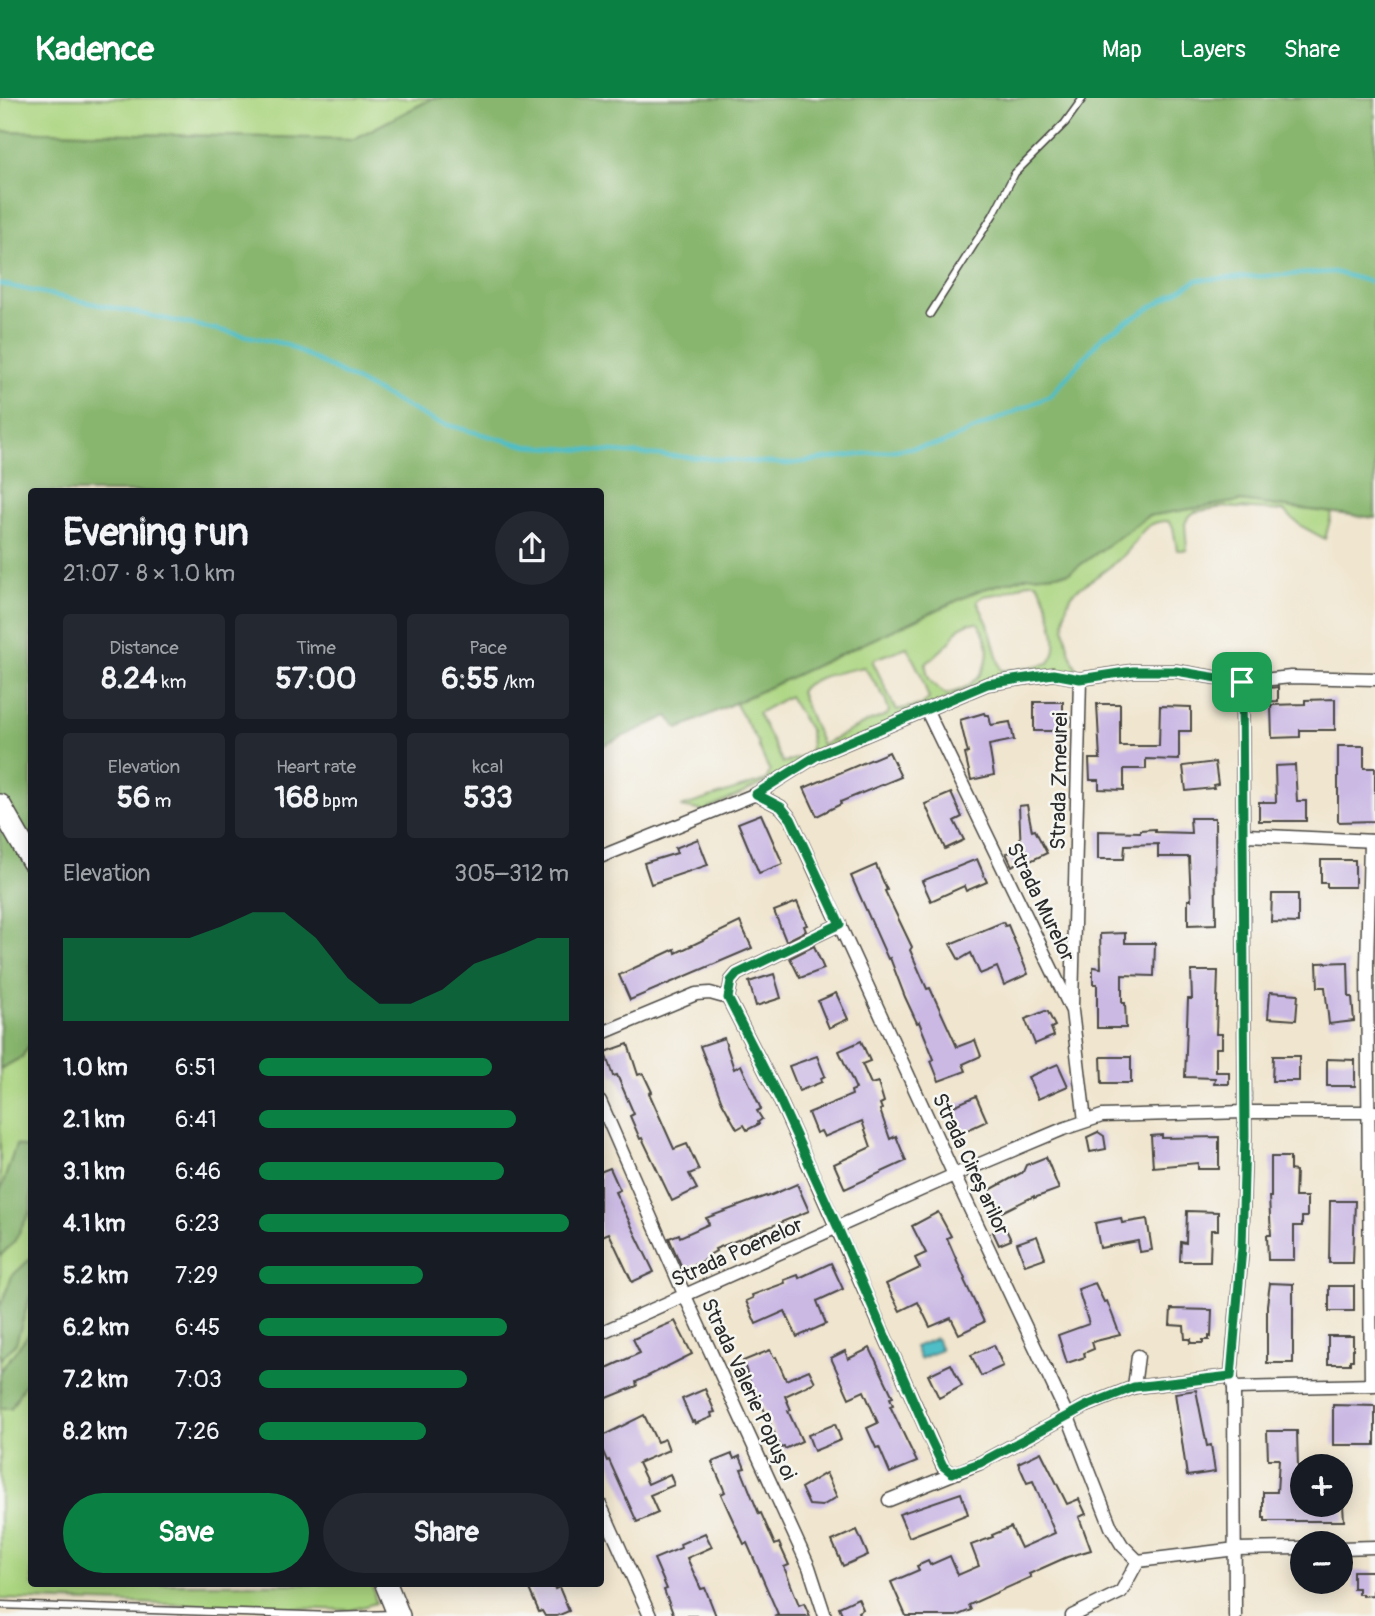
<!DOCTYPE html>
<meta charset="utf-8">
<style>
:root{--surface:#171b24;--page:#242831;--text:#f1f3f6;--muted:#9ea1a6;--accent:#0b8043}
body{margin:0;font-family:Pangolin,sans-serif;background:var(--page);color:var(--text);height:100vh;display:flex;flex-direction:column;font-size:26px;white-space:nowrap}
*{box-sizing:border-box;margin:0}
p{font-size:23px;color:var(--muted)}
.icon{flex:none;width:38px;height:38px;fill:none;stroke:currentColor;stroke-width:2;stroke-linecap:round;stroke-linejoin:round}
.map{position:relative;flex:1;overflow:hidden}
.details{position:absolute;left:28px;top:390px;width:576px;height:1099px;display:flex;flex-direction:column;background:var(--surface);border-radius:7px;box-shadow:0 4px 18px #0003}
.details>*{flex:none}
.fabs{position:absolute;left:1290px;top:1356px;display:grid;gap:14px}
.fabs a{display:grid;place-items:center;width:63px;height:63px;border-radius:50%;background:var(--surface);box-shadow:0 4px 18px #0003;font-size:35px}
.pin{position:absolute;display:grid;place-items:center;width:60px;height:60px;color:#fff;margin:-30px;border-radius:14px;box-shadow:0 4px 10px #0006}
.round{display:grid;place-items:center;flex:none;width:74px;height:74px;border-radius:37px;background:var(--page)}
.overview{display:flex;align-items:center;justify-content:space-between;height:119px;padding:0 35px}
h1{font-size:38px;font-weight:800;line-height:52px}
.stats{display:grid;grid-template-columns:repeat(3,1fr);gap:10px;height:119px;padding:7px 35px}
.stats div{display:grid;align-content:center;border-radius:7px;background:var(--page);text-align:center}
.stats b{font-size:30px;font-weight:800}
.stats small{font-size:19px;font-weight:400}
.stats p{font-size:19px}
.chart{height:196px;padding:14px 35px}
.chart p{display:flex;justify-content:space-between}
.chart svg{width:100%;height:126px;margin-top:7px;fill:var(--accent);opacity:.7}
.cta{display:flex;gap:14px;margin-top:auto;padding:14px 35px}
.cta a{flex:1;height:80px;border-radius:42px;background:var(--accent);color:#fff;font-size:28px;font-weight:800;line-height:80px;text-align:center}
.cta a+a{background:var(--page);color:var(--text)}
ul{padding:0 35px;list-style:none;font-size:23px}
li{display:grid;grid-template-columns:112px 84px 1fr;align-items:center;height:52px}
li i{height:18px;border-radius:9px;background:var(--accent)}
header{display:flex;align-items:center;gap:42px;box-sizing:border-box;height:98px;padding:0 35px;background:var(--accent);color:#fff}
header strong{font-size:33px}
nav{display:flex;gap:38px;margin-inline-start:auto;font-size:24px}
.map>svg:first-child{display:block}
.green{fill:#abd580;stroke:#6b8056;stroke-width:2;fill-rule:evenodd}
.forest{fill:#88b66e;stroke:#5a704c;stroke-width:2}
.water{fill:#50bec6;stroke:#3e7478;stroke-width:2}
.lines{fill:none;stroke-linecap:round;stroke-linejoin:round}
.stream{stroke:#50bec6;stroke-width:4.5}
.building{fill:#cbb9e4}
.service-casing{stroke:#494743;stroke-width:9}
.minor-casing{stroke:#494743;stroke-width:15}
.primary-casing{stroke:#494743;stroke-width:24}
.service{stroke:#fff;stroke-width:6}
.minor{stroke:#fff;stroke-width:12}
.primary{stroke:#fff;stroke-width:21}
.route-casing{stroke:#fff;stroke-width:14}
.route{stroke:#0b8043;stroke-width:9}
.labels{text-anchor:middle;stroke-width:5;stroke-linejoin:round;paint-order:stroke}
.street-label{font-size:21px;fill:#2b2b2b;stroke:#f6f6f2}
</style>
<header>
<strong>Kadence</strong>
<nav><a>Map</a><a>Layers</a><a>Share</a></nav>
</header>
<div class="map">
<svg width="1375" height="1518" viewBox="0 0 1375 1518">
<rect width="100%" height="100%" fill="#f6f6f2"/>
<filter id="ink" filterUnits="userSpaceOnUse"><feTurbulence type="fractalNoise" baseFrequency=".0143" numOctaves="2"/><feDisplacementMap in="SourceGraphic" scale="14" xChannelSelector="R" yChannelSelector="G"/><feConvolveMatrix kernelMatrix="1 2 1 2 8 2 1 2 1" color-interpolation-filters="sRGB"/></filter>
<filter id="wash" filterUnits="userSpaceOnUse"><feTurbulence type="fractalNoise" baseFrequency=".00686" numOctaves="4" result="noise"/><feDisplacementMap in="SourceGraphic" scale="28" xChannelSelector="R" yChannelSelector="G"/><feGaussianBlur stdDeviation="1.57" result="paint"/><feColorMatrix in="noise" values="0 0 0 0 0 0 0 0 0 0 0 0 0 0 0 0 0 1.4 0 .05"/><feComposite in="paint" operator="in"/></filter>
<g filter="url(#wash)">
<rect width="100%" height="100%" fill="#f0e5ce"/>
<g class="green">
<polygon points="0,0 433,0 354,41 0,33"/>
<path d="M 1240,403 L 1332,415 L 1325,441 L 1301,428 L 1284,413 L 1223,409 L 1195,414 L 1188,419 L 1185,426 L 1187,452 L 1177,452 L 1173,429 L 1168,423 C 1141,423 1140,441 1125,456 C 1110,470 1092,482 1075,493 C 1055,516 1067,552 1079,576 L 996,578 L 704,713 L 681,709 L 766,682 L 770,674 L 759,650 L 758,644 L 735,605 L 980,492 L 1029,478 L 1069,475 L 1148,418 ZM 1030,484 L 1036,484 C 1046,494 1059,540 1054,555 C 1054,557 1050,563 1049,565 L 1018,572 L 1001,572 L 988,526 L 977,503 L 984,498 L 1003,495 ZM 969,525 L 978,525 C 1000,558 982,589 946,596 C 934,588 926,582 926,566 L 949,545 L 959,530 ZM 907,549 L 921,577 L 929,601 L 921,607 L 896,612 L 873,564 L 874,561 ZM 864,569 L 885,600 L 889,613 L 887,617 L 865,625 L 822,647 L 800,594 C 808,578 847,573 864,569 ZM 789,598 L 810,633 L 811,651 L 807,657 L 783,665 L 758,615 Z"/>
<polygon points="31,944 32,1486 372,1486 376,1505 351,1512 0,1501 0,971 22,959"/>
</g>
<g class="forest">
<polygon points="433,0 1375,0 1375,420 1240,403 1148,418 1069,475 1029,478 980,492 678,631 668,618 600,649 600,394 32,394 31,944 22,959 0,971 0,33 354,41"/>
<polygon points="16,1047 31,1051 31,1112 14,1144 0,1158 0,1094"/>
<polygon points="31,1160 31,1195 16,1245 0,1262 0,1209 12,1178"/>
<polygon points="31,1228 31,1275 11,1310 0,1310 0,1273 28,1237"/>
</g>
<polygon class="water" points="936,1240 941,1252 920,1261 915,1249"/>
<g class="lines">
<polyline class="stream" points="0,186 285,246 436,324 527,348 788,366 941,346 1050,298 1103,238 1197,182 1334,174 1375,185"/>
</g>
<g id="blocks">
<g class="building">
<polygon points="1278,589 1278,603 1258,604 1258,593 1260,591"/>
<polygon points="1335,601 1335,632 1300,632 1300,639 1272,640 1271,607 1305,606 1305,602"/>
<rect x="1034" y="604" width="29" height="29"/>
<polygon points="1097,606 1120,606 1120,648 1159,648 1160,608 1191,609 1191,633 1179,633 1179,662 1146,661 1146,671 1124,671 1124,692 1099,691 1099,682 1090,682 1089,661 1100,661"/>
<polygon points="984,615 985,617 989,617 991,627 1010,624 1014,642 989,647 994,677 971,682 965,656 968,655 960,622"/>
<polygon points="1338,648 1364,648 1364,670 1375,670 1375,723 1339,724 1338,722"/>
<polygon points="889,654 901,679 840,704 841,706 817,718 804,690"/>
<polygon points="1215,664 1218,686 1213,687 1214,690 1186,693 1183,668"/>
<polygon points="1295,667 1297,703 1306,703 1306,723 1259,723 1259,704 1276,704 1275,668"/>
<polygon points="951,695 962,719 954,723 964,742 945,751 925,706"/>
<polygon points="1027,707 1032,733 1035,732 1047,755 1024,766 1022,763 1012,768 1006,755 1021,753 1019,708"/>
<polygon points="761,716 783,766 759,775 738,725"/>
<polygon points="1190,720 1215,720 1216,826 1188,827 1188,802 1191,802 1189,759 1158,759 1158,746 1125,747 1124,761 1098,761 1098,733 1140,734 1140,732 1155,731 1155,734 1191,735"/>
<polygon points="698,741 708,767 651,786 644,765 677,755 675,750"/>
<polygon points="977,761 987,784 966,793 964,788 931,803 922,783"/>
<polygon points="1321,762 1355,762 1355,789 1327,789 1327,785 1321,785"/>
<polygon points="876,767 887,792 885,793 912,849 910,852 927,891 930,890 957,949 975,942 981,958 963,966 966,973 939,983 931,963 934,961 919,924 917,925 905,899 890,860 888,861 851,778"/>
<polygon points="1272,796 1298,796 1298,825 1271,824"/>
<polygon points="797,804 807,827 804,828 806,833 786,843 774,813"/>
<polygon points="740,824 752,850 630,902 619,877 675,851 676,855"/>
<polygon points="1003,824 1005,828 1008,827 1028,876 1004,887 997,869 980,876 971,855 959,862 950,846"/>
<polygon points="1125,835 1125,845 1155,845 1154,878 1122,877 1122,905 1125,905 1126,930 1097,930 1097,886 1093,886 1093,869 1101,870 1100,836"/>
<polygon points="814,848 824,871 800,880 790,860"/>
<polygon points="1348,864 1349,899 1352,899 1354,923 1329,926 1325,889 1318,889 1317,865"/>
<polygon points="1191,873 1218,873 1216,936 1222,936 1222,950 1216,950 1216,974 1229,974 1229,986 1214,986 1215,980 1185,979 1188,901 1192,901"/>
<polygon points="774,876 781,900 756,908 749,884"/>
<polygon points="1270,894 1298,896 1296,922 1268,920"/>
<polygon points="836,895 848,921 829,930 818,903"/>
<polygon points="1045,913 1048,914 1055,928 1051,930 1054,938 1035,946 1025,921"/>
<polygon points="724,940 734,971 741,967 761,1011 757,1013 762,1021 758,1024 759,1026 747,1032 744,1027 737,1031 722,1004 700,948"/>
<polygon points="861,943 870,963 862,966 871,986 878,984 884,1004 880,1006 882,1011 880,1012 890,1041 896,1038 906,1063 845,1091 834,1066 871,1049 862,1023 824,1039 821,1033 816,1035 808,1015 852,997 851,993 856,991 839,953"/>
<polygon points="628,946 638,977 643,975 652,994 649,995 674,1051 687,1046 699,1072 689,1076 697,1091 672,1103 642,1040 640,1041 630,1018 634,1016 617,977 613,978 605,954"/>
<polygon points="817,958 825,978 821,980 822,984 799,993 789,968"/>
<polygon points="1273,958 1299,958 1299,983 1272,983"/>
<polygon points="1101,959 1131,959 1131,985 1102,985"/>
<polygon points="1327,961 1355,962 1355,988 1327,988"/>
<polygon points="1058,966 1068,988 1038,1001 1028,979"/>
<polygon points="976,998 987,1023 961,1035 949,1010"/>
<polygon points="1098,1034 1104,1038 1106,1051 1090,1054 1087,1039"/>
<polygon points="1162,1037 1162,1040 1219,1039 1219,1071 1198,1071 1198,1065 1153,1069 1151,1038"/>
<polygon points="1046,1059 1059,1091 1034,1100 1034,1098 1002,1114 990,1092 1023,1074 1026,1067"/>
<polygon points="1271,1059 1290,1059 1290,1072 1296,1073 1295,1099 1307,1099 1307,1119 1302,1119 1302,1128 1294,1128 1294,1162 1268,1162 1267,1137 1271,1137 1269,1099 1271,1099"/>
<polygon points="610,1070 620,1092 615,1094 654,1174 632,1184 609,1135 600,1139 600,1074"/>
<polygon points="797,1086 809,1113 715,1151 716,1153 709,1157 710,1160 691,1168 695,1176 686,1179 669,1140 679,1136 680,1139 709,1126 706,1120 766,1098 767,1099"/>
<polygon points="1330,1103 1355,1103 1353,1165 1329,1165"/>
<polygon points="1187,1113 1218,1114 1218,1132 1211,1132 1210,1163 1180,1163 1181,1144 1186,1145"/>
<polygon points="938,1114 951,1138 947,1140 965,1181 964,1182 984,1224 959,1236 951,1220 930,1229 918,1204 900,1213 886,1186 920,1170 915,1160 926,1155 912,1128"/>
<polygon points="1121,1120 1122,1125 1147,1121 1152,1152 1140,1154 1138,1143 1100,1150 1095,1125"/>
<polygon points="1005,1129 1011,1142 999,1147 993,1134"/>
<polygon points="1037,1138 1045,1160 1025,1167 1017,1145"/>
<polygon points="831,1165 843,1191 817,1203 826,1226 797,1239 785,1213 756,1226 746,1203 753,1200 752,1197 785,1185 784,1182 798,1177 799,1180"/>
<polygon points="1095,1185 1104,1204 1107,1203 1120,1237 1092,1244 1094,1251 1084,1255 1085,1259 1067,1265 1058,1237 1089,1226 1078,1191"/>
<polygon points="1270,1185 1293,1186 1293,1265 1267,1265 1267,1207"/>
<rect x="1329" y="1188" width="25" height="25"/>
<polygon points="1171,1211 1212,1212 1211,1239 1209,1238 1209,1242 1203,1242 1203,1245 1190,1245 1191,1241 1185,1241 1184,1228 1170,1227"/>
<polygon points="675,1223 692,1256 636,1284 637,1288 600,1303 600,1273 640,1255 633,1241"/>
<polygon points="1328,1238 1353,1238 1353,1262 1350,1262 1350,1266 1328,1266"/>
<polygon points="994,1247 1003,1268 981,1278 971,1257"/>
<polygon points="870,1250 893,1299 890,1300 893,1307 890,1308 917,1364 890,1375 879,1349 876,1350 867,1330 878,1325 864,1293 849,1300 831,1260 845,1253 848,1261"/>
<polygon points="770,1252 774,1260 776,1259 786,1282 809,1272 815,1284 785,1298 791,1312 788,1313 802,1343 785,1351 784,1349 781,1350 754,1289 752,1290 743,1263"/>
<polygon points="951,1266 962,1288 939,1300 928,1277"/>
<polygon points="705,1291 715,1314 711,1315 712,1319 695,1326 694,1323 692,1324 682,1301"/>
<polygon points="1196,1292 1207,1348 1211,1347 1215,1374 1187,1378 1175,1295"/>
<polygon points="1333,1307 1375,1308 1375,1347 1333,1347"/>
<polygon points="644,1317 657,1344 665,1341 669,1352 638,1365 648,1386 670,1376 674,1387 650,1397 658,1415 637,1424 609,1362 607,1363 600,1347 600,1339"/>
<polygon points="835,1326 841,1342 814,1353 808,1337"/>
<polygon points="1267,1333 1297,1333 1298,1370 1302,1370 1302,1407 1343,1407 1344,1423 1265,1423 1265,1420 1263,1420 1263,1394 1277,1394 1279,1361 1268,1361"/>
<polygon points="1041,1354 1067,1406 1079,1401 1086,1416 1079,1419 1091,1452 1067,1459 1029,1476 1031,1479 969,1507 971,1512 956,1518 906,1518 891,1484 919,1472 917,1468 928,1463 930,1467 950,1458 958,1477 979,1468 971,1447 993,1439 992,1437 1011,1429 1021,1450 1055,1435 1033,1383 1027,1385 1018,1365"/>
<polygon points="732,1356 734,1361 740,1358 745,1370 741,1371 759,1416 761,1415 775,1447 779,1445 789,1467 784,1469 799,1507 804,1505 810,1518 774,1518 778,1516 747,1445 744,1446 730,1416 721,1396 725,1394 712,1364"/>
<polygon points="826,1375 837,1399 822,1408 809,1407 801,1390"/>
<polygon points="961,1395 968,1416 909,1439 899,1416"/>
<polygon points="857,1432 868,1457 843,1468 832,1443"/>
<polygon points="705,1435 712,1449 687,1460 701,1491 705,1490 716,1518 674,1518 664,1492 667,1491 654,1461 681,1450 680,1446"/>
<polygon points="1353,1473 1373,1473 1373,1497 1362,1498 1362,1496 1358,1496 1358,1490 1353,1490"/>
<polygon points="540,1486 553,1486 555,1491 559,1489 569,1513 557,1518 545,1518 542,1513 539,1514 529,1491"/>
<polygon points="858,1500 863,1511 858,1514 860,1518 843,1518 839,1509"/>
</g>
</g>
</g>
<g filter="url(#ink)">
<use href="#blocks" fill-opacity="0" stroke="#494743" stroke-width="2"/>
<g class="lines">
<defs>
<g id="service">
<polyline points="930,216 993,117 1015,75 1065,25 1083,0"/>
<polyline points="0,1507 333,1518 393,1516"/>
</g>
<g id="minor">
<polyline points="927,613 1072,913 1085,1023"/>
<polyline points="756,696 781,709 791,721 954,1077 1068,1319 1111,1429 1122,1447 1138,1463"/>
<polyline points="1245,737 1375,743"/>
<polyline points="1370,743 1367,868 1371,1287"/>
<polyline points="600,759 756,696 818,657 987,586 1053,576 1080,581 1133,573 1176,573 1242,584 1291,579 1375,581"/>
<polyline points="728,900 778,998 943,1369 952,1375"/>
<polyline points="1072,909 1080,581"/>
<polyline points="600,936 696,896 710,895 728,900 731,883 737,876 840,826"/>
<polyline points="600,1003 685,1198 809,1469 825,1518"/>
<polyline points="600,1235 954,1077 1063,1031 1102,1018 1245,1014 1375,1014"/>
<polyline points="1134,1289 1138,1258"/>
<polyline points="1234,1290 1375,1287"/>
<polyline points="889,1402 980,1365 1086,1308 1134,1289 1231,1278"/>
<polyline points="600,1406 650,1518"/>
<polyline points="1340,1450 1375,1449"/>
<polyline points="1138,1463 1236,1451 1302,1450"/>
<polyline points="1072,1518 1121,1494 1138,1463"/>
<polyline points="1235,1518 1234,1290 1231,1278 1242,1150 1245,1038 1242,584"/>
</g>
<g id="primary">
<polyline points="0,707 32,763"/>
<polyline points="386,1486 399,1518"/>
</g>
</defs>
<use href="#service" class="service-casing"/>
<use href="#minor" class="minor-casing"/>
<use href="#primary" class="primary-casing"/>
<use href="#service" class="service"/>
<use href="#minor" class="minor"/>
<use href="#primary" class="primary"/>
</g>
</g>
<g class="lines" filter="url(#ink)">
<defs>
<polygon id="route" points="1133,573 1176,573 1242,584 1245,1038 1242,1150 1231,1278 1134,1289 1086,1308 980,1365 952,1375 943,1368 931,1343 838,1130 778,998 728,900 731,883 737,876 840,826 791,721 781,709 756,696 818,657 987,586 1053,576 1080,581"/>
</defs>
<use href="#route" class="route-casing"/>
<use href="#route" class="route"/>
</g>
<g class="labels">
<g class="street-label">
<text transform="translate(1059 683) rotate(-89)" y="7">Strada Zmeurei</text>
<text transform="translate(1041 804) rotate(64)" y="7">Strada Murelor</text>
<text transform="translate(971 1066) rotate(65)" y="7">Strada Cireșarilor</text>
<text transform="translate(737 1154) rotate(-24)" y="7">Strada Poenelor</text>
<text transform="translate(749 1291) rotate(65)" y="7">Strada Valerie Popușoi</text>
</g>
</g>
</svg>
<div class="fabs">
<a>+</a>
<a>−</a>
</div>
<div class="pin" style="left:1242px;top:584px;background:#1e9e55"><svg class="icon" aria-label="arrive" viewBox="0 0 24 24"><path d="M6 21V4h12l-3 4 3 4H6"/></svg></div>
<section class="details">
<div class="overview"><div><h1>Evening run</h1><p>21:07 · 8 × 1.0 km</p></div><a class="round"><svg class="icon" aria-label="share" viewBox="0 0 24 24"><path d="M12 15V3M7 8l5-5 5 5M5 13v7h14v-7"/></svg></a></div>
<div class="stats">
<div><p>Distance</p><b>8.24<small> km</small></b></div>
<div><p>Time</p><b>57:00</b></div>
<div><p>Pace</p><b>6:55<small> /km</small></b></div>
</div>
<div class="stats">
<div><p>Elevation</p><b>56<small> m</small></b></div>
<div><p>Heart rate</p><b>168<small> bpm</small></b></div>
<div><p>kcal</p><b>533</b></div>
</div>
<div class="chart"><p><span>Elevation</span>305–312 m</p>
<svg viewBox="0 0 160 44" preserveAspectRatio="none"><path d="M0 44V15L10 15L20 15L30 15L40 15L50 11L60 6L70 6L80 15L90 29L100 38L110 38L120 33L130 24L140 20L150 15L160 15V44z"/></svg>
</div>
<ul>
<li><b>1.0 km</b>6:51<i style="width:75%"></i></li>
<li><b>2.1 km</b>6:41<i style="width:83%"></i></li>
<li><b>3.1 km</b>6:46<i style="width:79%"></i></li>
<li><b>4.1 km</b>6:23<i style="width:100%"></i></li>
<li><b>5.2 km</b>7:29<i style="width:53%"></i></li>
<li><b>6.2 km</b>6:45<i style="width:80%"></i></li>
<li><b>7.2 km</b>7:03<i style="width:67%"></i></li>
<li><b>8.2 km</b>7:26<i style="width:54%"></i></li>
</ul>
<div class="cta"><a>Save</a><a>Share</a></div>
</section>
</div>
